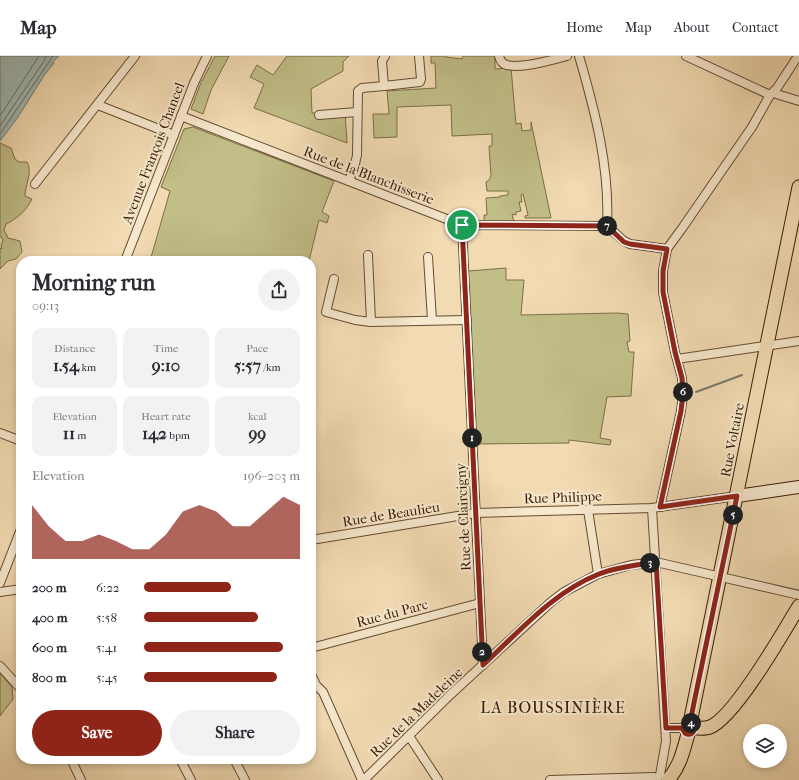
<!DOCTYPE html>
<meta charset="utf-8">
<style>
:root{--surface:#fff;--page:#f2f2f3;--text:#2b2b33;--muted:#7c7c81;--line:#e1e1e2;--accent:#8f2418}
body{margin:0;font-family:"IM FELL French Canon",serif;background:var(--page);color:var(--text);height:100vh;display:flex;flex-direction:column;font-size:15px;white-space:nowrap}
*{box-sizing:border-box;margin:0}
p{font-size:13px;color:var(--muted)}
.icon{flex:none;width:22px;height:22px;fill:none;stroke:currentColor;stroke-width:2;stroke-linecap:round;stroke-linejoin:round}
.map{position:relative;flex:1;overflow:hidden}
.side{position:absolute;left:16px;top:200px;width:300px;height:508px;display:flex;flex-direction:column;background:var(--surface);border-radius:16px;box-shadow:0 2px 6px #0003}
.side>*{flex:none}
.buttons{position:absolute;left:743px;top:668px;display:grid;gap:8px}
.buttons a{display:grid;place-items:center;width:44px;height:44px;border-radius:50%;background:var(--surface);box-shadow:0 2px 6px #0003;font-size:20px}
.pin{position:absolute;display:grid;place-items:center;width:34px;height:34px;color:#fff;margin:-17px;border:2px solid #fff;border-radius:50%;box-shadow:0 1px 4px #0007}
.km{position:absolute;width:20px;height:20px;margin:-10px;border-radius:50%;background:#222;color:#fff;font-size:11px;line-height:20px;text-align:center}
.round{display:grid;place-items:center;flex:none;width:42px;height:42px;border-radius:21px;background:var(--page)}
.summary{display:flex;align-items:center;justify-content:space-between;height:68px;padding:0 16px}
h1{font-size:22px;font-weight:700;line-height:30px}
.figures{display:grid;grid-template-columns:repeat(3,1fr);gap:6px;height:68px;padding:4px 16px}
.figures div{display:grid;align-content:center;border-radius:10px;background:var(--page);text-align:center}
.figures b{font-size:17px;font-weight:700}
.figures small{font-size:11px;font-weight:400}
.figures p{font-size:11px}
.chart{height:112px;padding:8px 16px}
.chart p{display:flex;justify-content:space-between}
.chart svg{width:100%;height:72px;margin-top:4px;fill:var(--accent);opacity:.7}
.button{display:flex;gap:8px;margin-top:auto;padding:8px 16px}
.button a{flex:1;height:46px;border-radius:24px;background:var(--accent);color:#fff;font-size:16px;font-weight:700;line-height:46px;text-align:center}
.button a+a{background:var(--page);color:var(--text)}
ul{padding:0 16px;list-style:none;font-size:13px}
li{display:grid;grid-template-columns:64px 48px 1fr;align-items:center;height:30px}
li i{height:10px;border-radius:5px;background:var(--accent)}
header{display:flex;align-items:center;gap:24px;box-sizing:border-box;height:56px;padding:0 20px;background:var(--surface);border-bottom:1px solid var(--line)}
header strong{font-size:19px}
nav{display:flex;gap:22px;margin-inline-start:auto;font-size:14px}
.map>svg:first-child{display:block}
.green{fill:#c1be88;stroke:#7c6e46}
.water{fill:#9eb9b6;stroke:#757b6f}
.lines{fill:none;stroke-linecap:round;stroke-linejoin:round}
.shore{stroke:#6b6b5e;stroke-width:1}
.stream{stroke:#757b6f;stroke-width:2}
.minor-casing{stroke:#664c30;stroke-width:10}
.secondary-casing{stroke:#381d05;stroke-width:14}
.primary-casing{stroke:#381d05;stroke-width:15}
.minor{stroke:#f7e8ce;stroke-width:8}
.secondary{stroke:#f7e8ce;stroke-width:12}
.primary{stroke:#f2dbb3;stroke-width:13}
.route-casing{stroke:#fff;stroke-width:8}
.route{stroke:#8f2418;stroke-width:5}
.labels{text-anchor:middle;stroke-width:4;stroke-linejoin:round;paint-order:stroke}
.street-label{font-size:14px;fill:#381d05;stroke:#f7e8ce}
.quarter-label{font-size:16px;letter-spacing:1px;fill:#381d05;stroke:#f7e8ce}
</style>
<header>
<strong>Map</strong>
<nav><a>Home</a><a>Map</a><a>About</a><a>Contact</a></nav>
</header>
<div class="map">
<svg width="799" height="724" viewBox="0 0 799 724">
<rect width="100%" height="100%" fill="#f2dbb3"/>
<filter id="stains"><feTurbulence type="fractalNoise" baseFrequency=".005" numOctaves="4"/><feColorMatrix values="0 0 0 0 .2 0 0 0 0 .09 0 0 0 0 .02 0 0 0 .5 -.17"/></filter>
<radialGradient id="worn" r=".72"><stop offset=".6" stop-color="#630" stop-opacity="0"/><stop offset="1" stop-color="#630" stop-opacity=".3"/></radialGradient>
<g class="green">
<polygon points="215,0 229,0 211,34 203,58 191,53 200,29"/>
<polygon points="287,0 349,0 343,6 343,15 311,33 312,57 345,55 347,87 254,52 264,28 250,21 257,9 273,19"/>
<polygon points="431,0 446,0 446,1 462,3 463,0 495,0 495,13 511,12 516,68 521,67 522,75 531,74 531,66 551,162 525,162 525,160 528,159 523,138 521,139 522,146 519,146 521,155 516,156 516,159 512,158 514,166 484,166 484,159 487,159 486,142 500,141 500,140 508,139 508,135 487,135 486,126 489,124 491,120 489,90 492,90 492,78 452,80 451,49 397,51 397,81 374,82 373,58 389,58 387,35 436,32 435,7 431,7"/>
<polygon points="193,71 334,125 322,156 329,160 327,167 319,164 309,205 150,205 170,135 161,131 184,73"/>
<path d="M 0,87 L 11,92 L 15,103 L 19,106 L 27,106 C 33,116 25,129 25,140 L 32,143 C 26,155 18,162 6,168 L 4,174 L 8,182 L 20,185 L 22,196 L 16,203 L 8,205 L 0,213 L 0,192 L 2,193 L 1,189 L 3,184 L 0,180 Z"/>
<polygon points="506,212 506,224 524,224 521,259 617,257 628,258 630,285 627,286 629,296 634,296 631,340 607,341 600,382 611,384 610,389 569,384 569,387 475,388 468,215"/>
<polygon points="0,617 12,631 13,643 0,660"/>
</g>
<polygon class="water" points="2,0 59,0 53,6 54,7 45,18 18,61 0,85 0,1"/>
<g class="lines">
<g class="shore">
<polyline points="0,60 39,0"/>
<polyline points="0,70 44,5 46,0"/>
<polyline points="0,78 53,0"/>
</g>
<polyline class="stream" points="696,336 742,319"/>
<defs>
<g id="minor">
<polyline points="385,0 382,5 384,30 420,26 421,23 419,0"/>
<path d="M 499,0 C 500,4 502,8 507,9 C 522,13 552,4 567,0"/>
<path d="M 579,0 C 595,55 610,112 607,170"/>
<polyline points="686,0 770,39"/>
<polyline points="773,37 799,45"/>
<polyline points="98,49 174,79"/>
<polyline points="319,59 357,56"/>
<polyline points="181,60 462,169 607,170 624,185 630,188 667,193"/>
<polyline points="349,125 355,108 357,99 358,35 362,32 384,30"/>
<polyline points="35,128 135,0"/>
<polyline points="462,169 483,609"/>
<polyline points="368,199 371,266"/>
<polyline points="428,201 432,264"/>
<polyline points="125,205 194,27 207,0"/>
<polyline points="334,223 326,256 355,264 371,266 467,264"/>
<polyline points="677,303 799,285"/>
<polyline points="0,377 21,385"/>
<polyline points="660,451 681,355 683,338 682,322 675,296 663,236 663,215 667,193 683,171 752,71 770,39 777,32 798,0"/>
<polyline points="652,452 666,685 660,719 656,724"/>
<polyline points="588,454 598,518"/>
<polyline points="311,484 476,457 652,452 737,440"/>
<polyline points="0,527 21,473"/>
<polyline points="0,536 21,533"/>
<polyline points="311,592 480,547"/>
<polyline points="0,610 21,633"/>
<polyline points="311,618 316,629 323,636 362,724"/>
<polyline points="666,672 682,672"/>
<polyline points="409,680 438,724"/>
<polyline points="71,703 81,724"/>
<polyline points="180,703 191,724"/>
<polyline points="234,703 245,724"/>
<polyline points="364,724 450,639 551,546 564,536 598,518 631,509 656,506 799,539"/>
<polyline points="550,724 654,721 656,724"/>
</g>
<polyline id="secondary" points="737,440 799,431"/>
<g id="primary">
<polyline points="690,667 799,131"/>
<path d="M 694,672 C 699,672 705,673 710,671 C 735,661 784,575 799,550"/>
<path d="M 668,724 C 680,710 683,696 688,678"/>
</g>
</defs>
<use href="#minor" class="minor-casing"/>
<use href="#secondary" class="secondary-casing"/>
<use href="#primary" class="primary-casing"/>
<use href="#minor" class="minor"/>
<use href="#secondary" class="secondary"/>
<use href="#primary" class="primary"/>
</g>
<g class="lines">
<defs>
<path id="route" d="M 462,169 L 607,170 L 624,186 L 630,188 L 667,193 L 663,215 L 663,236 L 675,296 L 682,322 L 683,338 L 681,355 L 660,451 L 737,440 L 690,666 L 694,672 C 694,677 690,680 685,677 L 682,672 L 666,672 L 656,506 C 637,509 617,511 599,518 C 553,536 519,576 483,609 Z"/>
</defs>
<use href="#route" class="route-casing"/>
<use href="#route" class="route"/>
</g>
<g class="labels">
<g class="street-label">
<text transform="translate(153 97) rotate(-69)" y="5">Avenue François Chancel</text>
<text transform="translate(369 119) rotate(21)" y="5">Rue de la Blanchisserie</text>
<text transform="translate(732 384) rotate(-79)" y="5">Rue Voltaire</text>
<text transform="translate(563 441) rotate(-2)" y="5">Rue Philippe</text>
<text transform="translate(391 458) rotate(-9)" y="5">Rue de Beaulieu</text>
<text transform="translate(463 461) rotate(-93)" y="5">Rue de Claircigny</text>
<text transform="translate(392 557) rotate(-15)" y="5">Rue du Parc</text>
<text transform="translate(416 656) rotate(-44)" y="5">Rue de la Madeleine</text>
</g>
<g class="quarter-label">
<text x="553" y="657">LA BOUSSINIÈRE</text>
</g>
</g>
<rect width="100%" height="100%" filter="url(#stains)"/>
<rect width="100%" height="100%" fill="url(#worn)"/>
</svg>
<div class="buttons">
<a><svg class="icon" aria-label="layers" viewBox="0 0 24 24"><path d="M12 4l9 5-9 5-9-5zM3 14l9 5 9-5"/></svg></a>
</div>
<div class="pin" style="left:462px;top:169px;background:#1e9e55"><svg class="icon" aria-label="arrive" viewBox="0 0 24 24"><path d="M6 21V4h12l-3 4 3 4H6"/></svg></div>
<b class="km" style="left:472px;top:382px">1</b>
<b class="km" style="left:482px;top:596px">2</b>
<b class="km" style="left:650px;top:507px">3</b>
<b class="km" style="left:691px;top:667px">4</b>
<b class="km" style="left:733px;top:459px">5</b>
<b class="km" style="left:683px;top:336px">6</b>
<b class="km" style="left:607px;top:170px">7</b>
<section class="side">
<div class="summary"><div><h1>Morning run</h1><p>09:13</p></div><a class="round"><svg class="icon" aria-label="share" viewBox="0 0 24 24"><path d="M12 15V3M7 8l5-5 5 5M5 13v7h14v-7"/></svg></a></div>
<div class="figures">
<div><p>Distance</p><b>1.54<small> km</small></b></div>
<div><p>Time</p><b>9:10</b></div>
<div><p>Pace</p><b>5:57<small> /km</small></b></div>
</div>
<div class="figures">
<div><p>Elevation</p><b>11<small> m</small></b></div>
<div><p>Heart rate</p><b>142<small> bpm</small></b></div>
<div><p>kcal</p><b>99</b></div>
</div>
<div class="chart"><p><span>Elevation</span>196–203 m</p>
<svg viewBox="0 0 160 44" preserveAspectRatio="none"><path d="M0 44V11L10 24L20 33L30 33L40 29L50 33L60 38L70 38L80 29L90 15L100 11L110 15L120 24L130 24L140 15L150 6L160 11V44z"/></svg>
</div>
<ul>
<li><b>200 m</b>6:22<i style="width:56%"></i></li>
<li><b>400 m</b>5:58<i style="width:73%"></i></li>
<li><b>600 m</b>5:41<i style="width:89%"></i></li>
<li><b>800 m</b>5:45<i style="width:85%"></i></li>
</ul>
<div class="button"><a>Save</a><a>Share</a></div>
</section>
</div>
